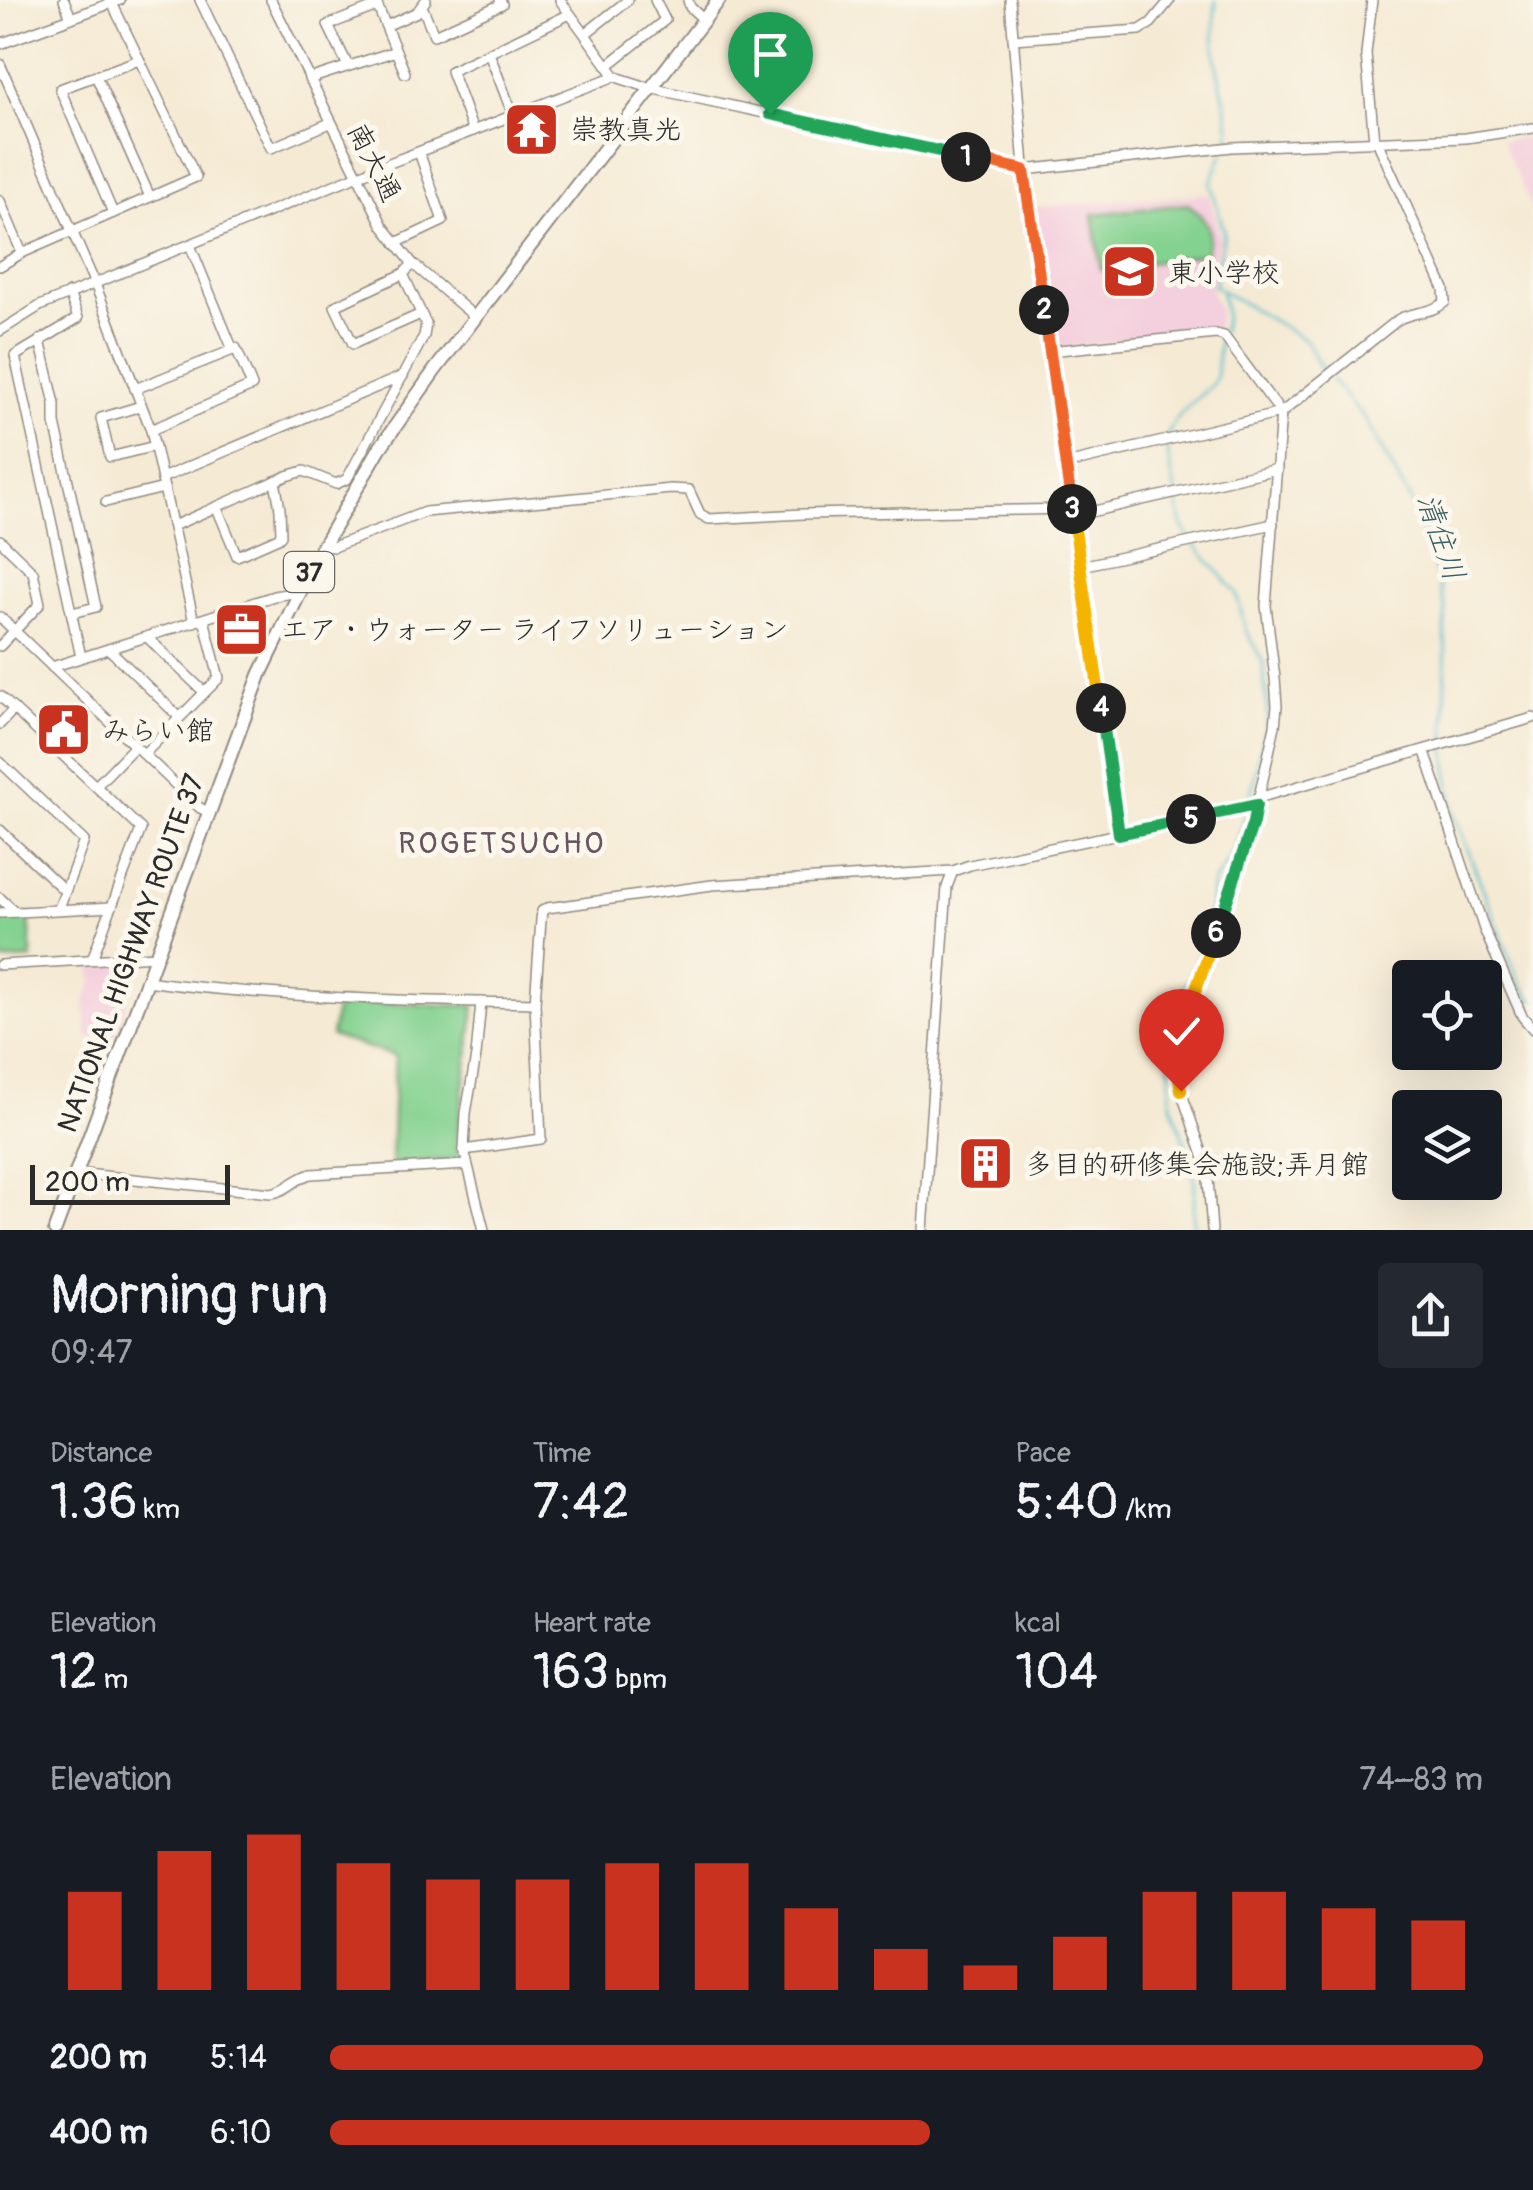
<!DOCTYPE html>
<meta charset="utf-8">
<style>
:root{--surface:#171b24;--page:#242831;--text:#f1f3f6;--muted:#9ea1a6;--accent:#c8321e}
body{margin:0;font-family:Pangolin,"Klee One",sans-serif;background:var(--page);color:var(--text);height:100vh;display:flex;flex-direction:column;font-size:38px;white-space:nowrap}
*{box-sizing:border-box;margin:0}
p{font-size:32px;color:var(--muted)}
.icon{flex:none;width:55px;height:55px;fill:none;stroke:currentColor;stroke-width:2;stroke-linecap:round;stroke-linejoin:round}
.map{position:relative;height:1230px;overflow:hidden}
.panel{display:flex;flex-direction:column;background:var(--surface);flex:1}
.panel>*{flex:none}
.tools{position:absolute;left:1392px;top:960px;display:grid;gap:20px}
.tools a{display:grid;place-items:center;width:110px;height:110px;border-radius:10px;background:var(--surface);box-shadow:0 10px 40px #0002;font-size:50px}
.scale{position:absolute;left:30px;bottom:25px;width:200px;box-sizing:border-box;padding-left:10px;border:5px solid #2b2b2b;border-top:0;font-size:28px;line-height:35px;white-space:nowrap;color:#2b2b2b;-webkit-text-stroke:8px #fbf7ec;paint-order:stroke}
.pin{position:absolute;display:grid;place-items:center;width:85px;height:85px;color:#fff;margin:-102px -42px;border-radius:50% 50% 50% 0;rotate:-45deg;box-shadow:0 0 10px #0007}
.pin .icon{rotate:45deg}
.km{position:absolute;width:50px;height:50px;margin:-25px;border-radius:50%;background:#222;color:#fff;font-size:28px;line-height:50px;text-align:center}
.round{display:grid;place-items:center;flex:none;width:105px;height:105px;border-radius:10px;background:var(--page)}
.overview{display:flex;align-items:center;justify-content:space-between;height:170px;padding:0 50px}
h1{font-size:55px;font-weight:600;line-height:75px}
.stats{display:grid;grid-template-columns:repeat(3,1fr);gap:15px;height:170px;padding:10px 50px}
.stats div{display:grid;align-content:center}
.stats b{font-size:50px;font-weight:600}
.stats small{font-size:28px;font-weight:400}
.stats p{font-size:28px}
.chart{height:280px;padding:20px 50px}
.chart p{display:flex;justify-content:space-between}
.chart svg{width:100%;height:180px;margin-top:10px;stroke:var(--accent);stroke-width:6}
ul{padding:0 50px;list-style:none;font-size:32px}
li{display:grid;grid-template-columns:160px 120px 1fr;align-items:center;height:75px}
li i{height:25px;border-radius:12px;background:var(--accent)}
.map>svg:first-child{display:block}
.built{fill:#f4cfdd}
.green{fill:#84d290;stroke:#587e5e;stroke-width:2.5}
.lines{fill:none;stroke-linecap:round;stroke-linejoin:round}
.stream{stroke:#52bdce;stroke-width:2.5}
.minor-casing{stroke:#908a80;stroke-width:12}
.highway-casing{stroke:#908a80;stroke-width:16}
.minor{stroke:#fff;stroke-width:9}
.highway{stroke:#fff;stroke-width:12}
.split-1-casing{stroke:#fff;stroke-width:20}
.split-2-casing{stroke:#fff;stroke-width:20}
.split-3-casing{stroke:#fff;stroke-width:20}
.split-4-casing{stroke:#fff;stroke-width:20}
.split-5-casing{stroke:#fff;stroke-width:20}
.split-6-casing{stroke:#fff;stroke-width:20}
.split-7-casing{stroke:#fff;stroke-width:20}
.split-1{stroke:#22a559;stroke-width:12}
.split-2{stroke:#f0652b;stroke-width:12}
.split-3{stroke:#f0652b;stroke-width:12}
.split-4{stroke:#f5b400;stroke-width:12}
.split-5{stroke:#22a559;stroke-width:12}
.split-6{stroke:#22a559;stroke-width:12}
.split-7{stroke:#f5b400;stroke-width:12}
.labels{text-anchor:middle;stroke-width:10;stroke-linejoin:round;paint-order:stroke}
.shield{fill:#fbf7ec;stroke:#696865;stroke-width:2.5}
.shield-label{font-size:25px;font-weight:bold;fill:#2b2b2b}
.poi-label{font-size:28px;fill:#2b2b2b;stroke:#fbf7ec;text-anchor:start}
.street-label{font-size:28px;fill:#2b2b2b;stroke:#fbf7ec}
.water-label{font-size:30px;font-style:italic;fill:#395e64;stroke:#fbf7ec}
.neighbourhood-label{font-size:30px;letter-spacing:2.5px;fill:#675662;stroke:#fbf7ec}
</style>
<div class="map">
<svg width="1533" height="1230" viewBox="0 0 1533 1230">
<rect width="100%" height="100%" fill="#fbf7ec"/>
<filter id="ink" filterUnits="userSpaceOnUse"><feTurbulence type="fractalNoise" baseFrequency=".01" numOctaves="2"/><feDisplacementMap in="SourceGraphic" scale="20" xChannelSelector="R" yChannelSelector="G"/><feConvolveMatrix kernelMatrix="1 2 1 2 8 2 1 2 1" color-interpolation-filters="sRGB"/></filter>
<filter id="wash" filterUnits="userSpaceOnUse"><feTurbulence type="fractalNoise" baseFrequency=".0048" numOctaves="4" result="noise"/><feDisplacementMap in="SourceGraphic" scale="40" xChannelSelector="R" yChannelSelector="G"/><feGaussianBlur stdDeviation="2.25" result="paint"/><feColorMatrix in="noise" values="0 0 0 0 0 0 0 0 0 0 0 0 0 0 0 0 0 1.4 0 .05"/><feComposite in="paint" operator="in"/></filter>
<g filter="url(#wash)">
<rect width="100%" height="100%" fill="#f5ead4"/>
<g class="built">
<polygon points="1533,136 1533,210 1502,141"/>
<polygon points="1209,194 1220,238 1211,280 1213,296 1219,310 1216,330 1061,348 1057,343 1035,207"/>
<polygon points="139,960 117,1035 87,1037 85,1003 93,982 91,963"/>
</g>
<g class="green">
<path d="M 1188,204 C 1208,220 1214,228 1205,254 L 1101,270 L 1093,214 Z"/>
<polygon points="29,915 32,959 0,961 0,918"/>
<polygon points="337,1002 475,1006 457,1139 459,1159 391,1164 395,1056 331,1036"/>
</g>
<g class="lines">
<g class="stream">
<path d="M 1216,0 C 1213,25 1213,47 1218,72 C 1223,96 1231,117 1229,142"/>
<polyline points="1222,154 1211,183 1224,232 1214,286 1307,341 1319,365 1327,373"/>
<polyline points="1221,290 1225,316 1222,332"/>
<polyline points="1332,380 1365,419 1415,509 1434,566 1445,608 1446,748 1452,809 1519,982 1533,1001"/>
<path d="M 1167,438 C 1174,414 1195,401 1213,384 L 1216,378 L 1219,340"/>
<polyline points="1166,445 1182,525 1190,539"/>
<polyline points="1195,545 1236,592 1246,631 1263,662 1268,718 1249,803"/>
<polyline points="1193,1230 1195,1183 1188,1152 1171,1102 1169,1051 1183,991 1201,953 1210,925 1212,884 1234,852 1247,811"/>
</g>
</g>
</g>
<g filter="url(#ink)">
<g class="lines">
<defs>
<g id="minor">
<polyline points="64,0 71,18"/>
<polyline points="200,0 271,148 330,123"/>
<polyline points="271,0 383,226 413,264 475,317"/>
<polyline points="560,0 615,76 619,78 650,88 1024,170 1232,147 1466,138 1533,128"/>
<polyline points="688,0 690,7 704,20"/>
<polyline points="1010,0 1025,178 1119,834"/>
<polyline points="1372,0 1366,54 1374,141"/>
<polyline points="422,6 434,35 502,4 500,0"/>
<polyline points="386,26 417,12 426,0"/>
<polyline points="585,34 628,0"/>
<polyline points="1013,39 1140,30 1151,23 1170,0"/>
<polyline points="0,44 120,0"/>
<polyline points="396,51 405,73"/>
<polyline points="489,53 513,115"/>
<polyline points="0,64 95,284 151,430 194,622"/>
<polyline points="348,66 328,25 377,6"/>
<polyline points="607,66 665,20 655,0"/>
<polyline points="96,76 150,197"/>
<polyline points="309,79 396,51 375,0"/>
<polyline points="473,131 451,71 570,14"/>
<polyline points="0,201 22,253"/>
<polyline points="113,213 60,89 139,60"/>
<polyline points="396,243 443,221 419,152"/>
<polyline points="0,266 22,253 196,177 112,3"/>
<polyline points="403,274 335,306 353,344 421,314"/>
<polyline points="69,293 78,318 15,356 81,657"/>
<polyline points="0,331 40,306 356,176 615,76"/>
<polyline points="40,340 55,404 55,423 96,607 72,613"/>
<polyline points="1049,351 1216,334 1224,336 1281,413 1266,606 1275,678 1277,706 1275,726 1253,823 1177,1043 1177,1064 1181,1091 1207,1167 1212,1230"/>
<polyline points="135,389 233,350"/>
<polyline points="141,406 101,418 110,457 155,446"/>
<polyline points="151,430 252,386 236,348 233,350 190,245"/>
<path d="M 1066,464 L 1281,413 L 1399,319 C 1415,311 1431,314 1445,302 L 1444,289 L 1377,141"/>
<polyline points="162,478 403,376"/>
<polyline points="106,502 164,488"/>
<polyline points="217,508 237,556 278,538 281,535 280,509 275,481"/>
<polyline points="1073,516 1277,469"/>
<polyline points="173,526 287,476 304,471 336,484 347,479 424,336 426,324 403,274 413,264"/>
<polyline points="0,540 33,572 40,604 0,646"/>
<polyline points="324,546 333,547 425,512 671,489 689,490 700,514 709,519 803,514 1072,509"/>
<polyline points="1081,566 1273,524"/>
<polyline points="0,617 200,808 209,812"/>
<polyline points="147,637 204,692"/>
<polyline points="109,649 179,717"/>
<polyline points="52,667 274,596 299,592"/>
<polyline points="0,696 141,829 92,959"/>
<polyline points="0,724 14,709"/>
<polyline points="1425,752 1484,929 1522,1016 1533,1029"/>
<polyline points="144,754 219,678 204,619"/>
<polyline points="0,762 84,841 59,908"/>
<polyline points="96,786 135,746"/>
<polyline points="1258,798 1533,718"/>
<polyline points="0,830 65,891"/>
<polyline points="0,898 15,912"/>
<polyline points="0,913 112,907"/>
<polyline points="0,965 156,956"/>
<path d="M 146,981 C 274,998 405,1001 535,1003"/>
<polyline points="481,1002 476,1056 466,1113 464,1150 484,1230"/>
<polyline points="464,1150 541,1139 535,1003 541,920 542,911 547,908 712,885 953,871 970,865 1257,805"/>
<path d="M 75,1173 L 271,1193 C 288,1191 295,1178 311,1174 L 467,1165"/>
<polyline points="923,1230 947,887 953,871"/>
</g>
<polyline id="highway" points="55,1230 260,675 318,555 380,448 435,370 719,0"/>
</defs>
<use href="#minor" class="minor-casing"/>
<use href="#highway" class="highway-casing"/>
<use href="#minor" class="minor"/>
<use href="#highway" class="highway"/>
</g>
</g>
<g class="lines" filter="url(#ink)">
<defs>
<polyline id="split-1" points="770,114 966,157"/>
<polyline id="split-2" points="966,157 1024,170 1044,310"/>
<polyline id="split-3" points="1044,310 1072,509"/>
<polyline id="split-4" points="1072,509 1101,708"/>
<polyline id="split-5" points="1101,708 1119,834 1191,819"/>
<polyline id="split-6" points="1191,819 1256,805 1253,823 1216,933"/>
<polyline id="split-7" points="1181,1091 1177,1064 1177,1043 1216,933"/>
</defs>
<use href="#split-1" class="split-1-casing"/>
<use href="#split-2" class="split-2-casing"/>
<use href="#split-3" class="split-3-casing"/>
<use href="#split-4" class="split-4-casing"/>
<use href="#split-5" class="split-5-casing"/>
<use href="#split-6" class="split-6-casing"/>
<use href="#split-7" class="split-7-casing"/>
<use href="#split-1" class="split-1"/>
<use href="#split-2" class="split-2"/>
<use href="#split-3" class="split-3"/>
<use href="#split-4" class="split-4"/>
<use href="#split-5" class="split-5"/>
<use href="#split-6" class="split-6"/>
<use href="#split-7" class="split-7"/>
</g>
<defs>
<symbol id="temple-square" viewBox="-11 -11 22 22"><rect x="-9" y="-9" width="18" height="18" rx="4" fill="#c8321e" stroke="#fbf7ec"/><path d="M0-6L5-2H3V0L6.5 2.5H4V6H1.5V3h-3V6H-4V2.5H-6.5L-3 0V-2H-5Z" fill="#fff"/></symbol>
<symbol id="school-square" viewBox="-11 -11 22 22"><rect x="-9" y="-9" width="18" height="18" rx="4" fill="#c8321e" stroke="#fbf7ec"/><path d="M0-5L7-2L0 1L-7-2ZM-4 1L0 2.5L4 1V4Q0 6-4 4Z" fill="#fff"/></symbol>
<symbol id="office-square" viewBox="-11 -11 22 22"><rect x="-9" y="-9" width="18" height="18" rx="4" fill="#c8321e" stroke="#fbf7ec"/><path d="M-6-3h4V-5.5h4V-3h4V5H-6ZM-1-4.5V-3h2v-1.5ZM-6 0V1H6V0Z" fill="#fff"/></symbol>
<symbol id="civic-square" viewBox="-11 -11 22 22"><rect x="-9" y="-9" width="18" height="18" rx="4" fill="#c8321e" stroke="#fbf7ec"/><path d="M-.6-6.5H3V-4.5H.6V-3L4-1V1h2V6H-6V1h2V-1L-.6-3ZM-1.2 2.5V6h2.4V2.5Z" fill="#fff"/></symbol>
<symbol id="building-square" viewBox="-11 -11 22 22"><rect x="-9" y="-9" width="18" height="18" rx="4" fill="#c8321e" stroke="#fbf7ec"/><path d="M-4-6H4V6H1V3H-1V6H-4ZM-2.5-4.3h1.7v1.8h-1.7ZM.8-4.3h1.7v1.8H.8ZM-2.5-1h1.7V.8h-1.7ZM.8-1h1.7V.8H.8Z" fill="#fff"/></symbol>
</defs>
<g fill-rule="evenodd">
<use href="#temple-square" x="500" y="98" width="63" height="63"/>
<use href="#school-square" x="1098" y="240" width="63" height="63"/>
<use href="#office-square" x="210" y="598" width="63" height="63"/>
<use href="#civic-square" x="32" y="698" width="63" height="63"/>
<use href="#building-square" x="954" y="1132" width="63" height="63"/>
</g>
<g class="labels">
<rect class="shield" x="284" y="552" width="50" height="40" rx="8"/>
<g class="shield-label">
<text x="309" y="581">37</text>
</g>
<g class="poi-label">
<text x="570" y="139">崇教真光</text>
<text x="1168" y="282">東小学校</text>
<text x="281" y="639">エア・ウォーター ライフソリューション</text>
<text x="102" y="740">みらい館</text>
<text x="1025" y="1174">多目的研修集会施設;弄月館</text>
</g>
<g class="street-label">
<text transform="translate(375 162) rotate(63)" y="10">南大通</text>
<text transform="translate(130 953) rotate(-70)" y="10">NATIONAL HIGHWAY ROUTE 37</text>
</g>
<g class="water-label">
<text transform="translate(1441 537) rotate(71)" y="10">清住川</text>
</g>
<g class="neighbourhood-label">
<text x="502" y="853">ROGETSUCHO</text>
</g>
</g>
</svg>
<div class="tools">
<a><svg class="icon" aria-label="locate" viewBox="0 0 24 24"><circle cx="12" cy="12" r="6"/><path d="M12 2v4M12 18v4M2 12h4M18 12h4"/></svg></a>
<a><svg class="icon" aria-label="layers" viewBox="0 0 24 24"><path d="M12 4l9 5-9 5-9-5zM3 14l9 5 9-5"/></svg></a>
</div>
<div class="scale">200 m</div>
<div class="pin" style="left:770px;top:114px;background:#1e9e55"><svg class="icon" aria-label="arrive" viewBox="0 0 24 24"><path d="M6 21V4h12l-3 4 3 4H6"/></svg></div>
<div class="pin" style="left:1181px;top:1091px;background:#d93025"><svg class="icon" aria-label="check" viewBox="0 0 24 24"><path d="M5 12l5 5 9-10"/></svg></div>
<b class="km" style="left:966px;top:157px">1</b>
<b class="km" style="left:1044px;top:310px">2</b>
<b class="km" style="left:1072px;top:509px">3</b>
<b class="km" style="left:1101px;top:708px">4</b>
<b class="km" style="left:1191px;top:819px">5</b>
<b class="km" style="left:1216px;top:933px">6</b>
</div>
<section class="panel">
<div class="overview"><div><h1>Morning run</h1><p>09:47</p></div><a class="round"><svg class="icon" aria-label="share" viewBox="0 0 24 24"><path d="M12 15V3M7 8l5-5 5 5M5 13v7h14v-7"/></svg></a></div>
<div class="stats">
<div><p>Distance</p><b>1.36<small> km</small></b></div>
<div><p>Time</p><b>7:42</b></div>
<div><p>Pace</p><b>5:40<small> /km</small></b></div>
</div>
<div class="stats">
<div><p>Elevation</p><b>12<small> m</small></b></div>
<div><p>Heart rate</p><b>163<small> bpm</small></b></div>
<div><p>kcal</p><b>104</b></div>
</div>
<div class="chart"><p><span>Elevation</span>74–83 m</p>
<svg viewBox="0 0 160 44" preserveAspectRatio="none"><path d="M5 44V20M15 44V10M25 44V6M35 44V13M45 44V17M55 44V17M65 44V13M75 44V13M85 44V24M95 44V34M105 44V38M115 44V31M125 44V20M135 44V20M145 44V24M155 44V27"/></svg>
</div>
<ul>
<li><b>200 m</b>5:14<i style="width:100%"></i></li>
<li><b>400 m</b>6:10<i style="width:52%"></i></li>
</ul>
</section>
